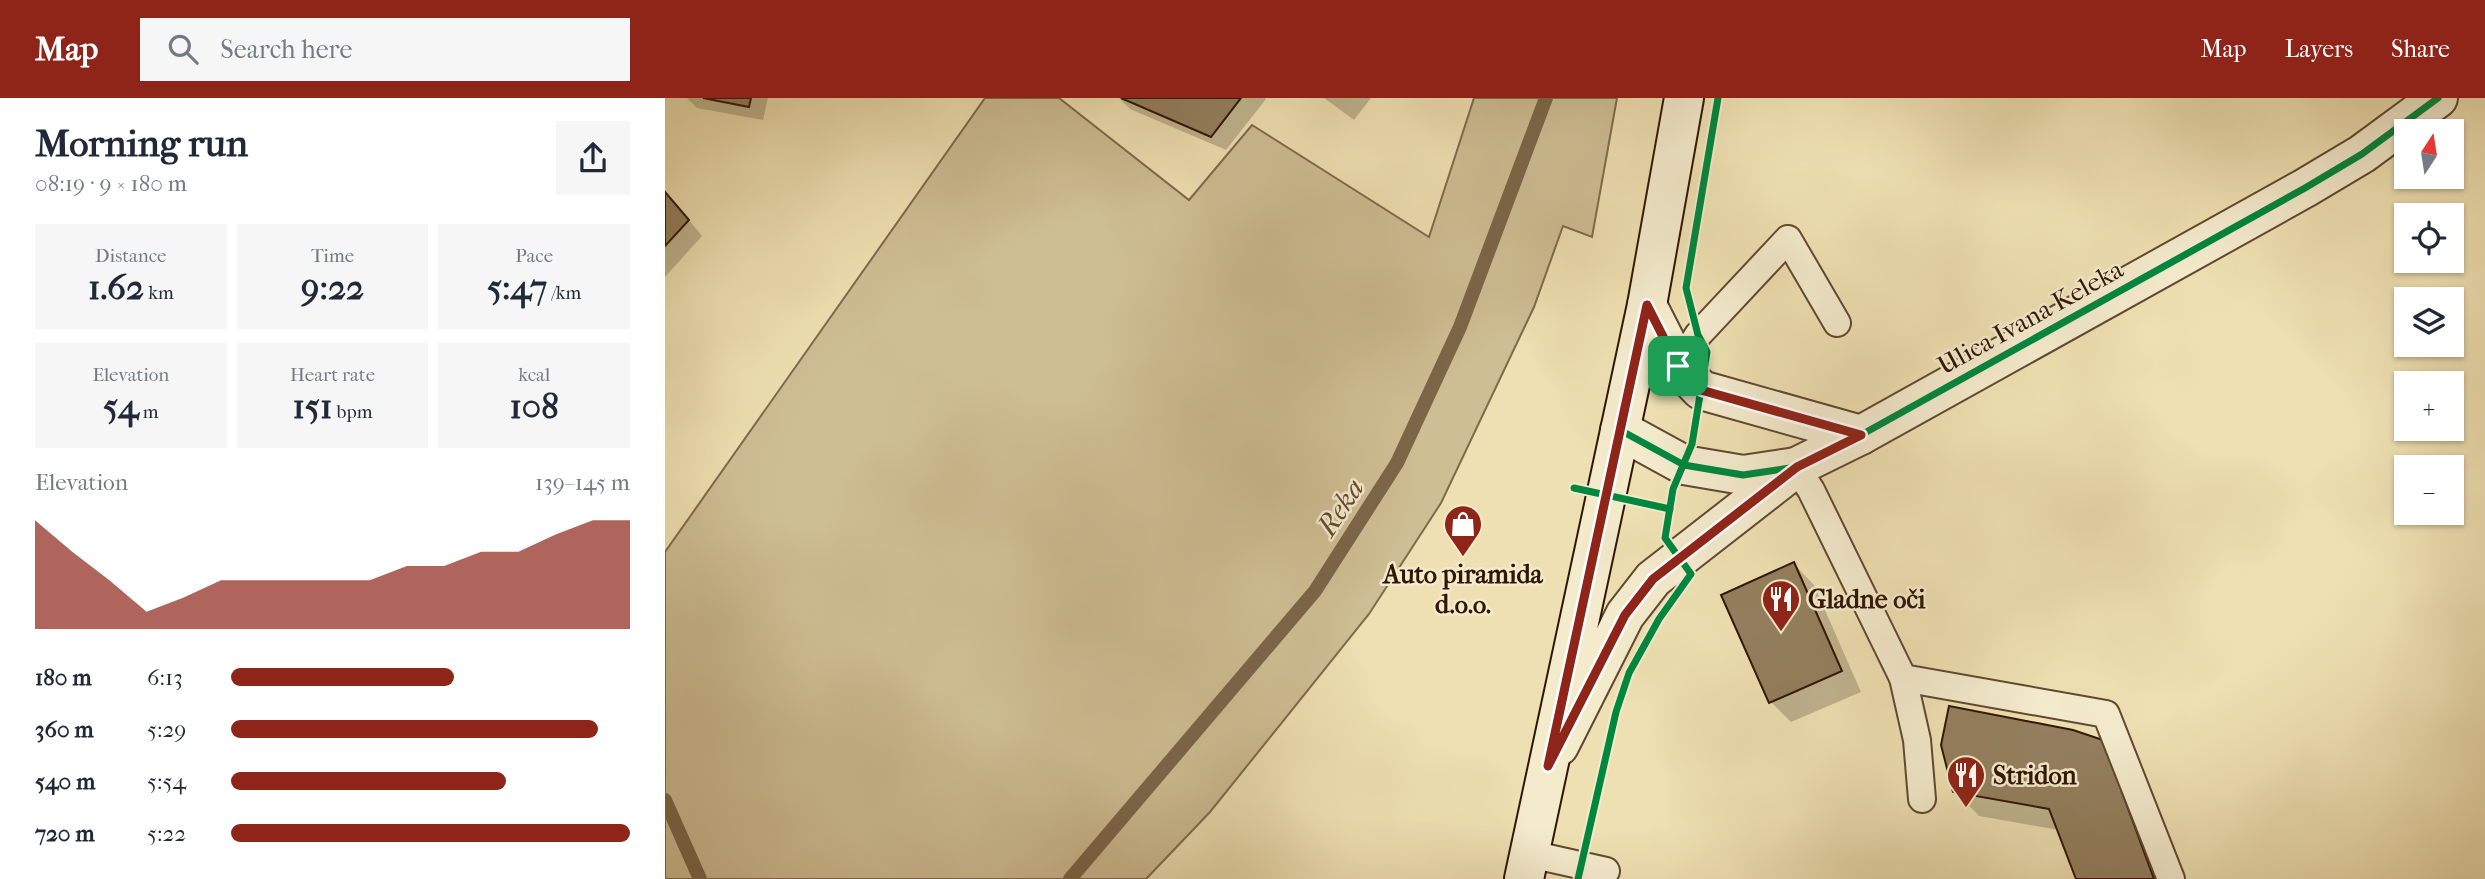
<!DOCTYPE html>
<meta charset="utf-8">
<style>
:root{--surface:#fff;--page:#f6f6f7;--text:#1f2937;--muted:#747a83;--accent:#8f2418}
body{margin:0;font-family:"IM FELL French Canon",serif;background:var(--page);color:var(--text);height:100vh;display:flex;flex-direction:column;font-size:26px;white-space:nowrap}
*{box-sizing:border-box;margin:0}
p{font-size:23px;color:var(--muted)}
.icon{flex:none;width:38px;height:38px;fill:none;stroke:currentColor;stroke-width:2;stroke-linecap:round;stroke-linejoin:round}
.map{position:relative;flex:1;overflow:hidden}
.panel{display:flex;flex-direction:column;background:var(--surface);width:665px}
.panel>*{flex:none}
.needle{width:46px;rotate:12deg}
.controls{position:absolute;left:1729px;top:21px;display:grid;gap:14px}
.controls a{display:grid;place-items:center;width:70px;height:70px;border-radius:0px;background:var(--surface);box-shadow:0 2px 5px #0004;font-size:35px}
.pin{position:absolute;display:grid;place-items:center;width:60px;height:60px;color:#fff;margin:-30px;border-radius:14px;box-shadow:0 4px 10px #0006}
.round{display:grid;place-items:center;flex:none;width:74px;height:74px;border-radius:0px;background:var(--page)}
.head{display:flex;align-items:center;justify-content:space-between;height:119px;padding:0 35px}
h1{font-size:38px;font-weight:700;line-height:52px}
.figures{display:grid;grid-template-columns:repeat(3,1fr);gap:10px;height:119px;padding:7px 35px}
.figures div{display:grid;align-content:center;border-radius:0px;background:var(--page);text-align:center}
.figures b{font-size:35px;font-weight:700}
.figures small{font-size:19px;font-weight:400}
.figures p{font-size:19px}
.chart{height:196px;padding:14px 35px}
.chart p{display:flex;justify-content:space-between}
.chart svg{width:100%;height:126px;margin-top:7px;fill:var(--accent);opacity:.7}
ul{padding:0 35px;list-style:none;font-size:23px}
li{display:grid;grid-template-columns:112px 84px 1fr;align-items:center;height:52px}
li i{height:18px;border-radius:9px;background:var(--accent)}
header{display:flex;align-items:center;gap:42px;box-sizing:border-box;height:98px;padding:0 35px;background:var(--accent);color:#fff}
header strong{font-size:33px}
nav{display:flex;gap:38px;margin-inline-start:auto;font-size:24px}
.search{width:490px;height:63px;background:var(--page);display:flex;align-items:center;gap:18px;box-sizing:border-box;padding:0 24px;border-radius:0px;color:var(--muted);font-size:26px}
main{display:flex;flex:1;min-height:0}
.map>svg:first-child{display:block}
.green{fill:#cebe94;stroke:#7f6a4c;stroke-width:2}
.shadow{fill:#0003}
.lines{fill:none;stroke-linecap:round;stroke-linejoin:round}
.stream{stroke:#7b6649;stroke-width:14}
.building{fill:#937f5e;stroke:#301604;stroke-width:2}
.lane-casing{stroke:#604830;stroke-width:30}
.street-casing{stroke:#604830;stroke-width:42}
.secondary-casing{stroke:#301604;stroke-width:42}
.lane{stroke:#f4ebcd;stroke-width:26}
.street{stroke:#f4ebcd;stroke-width:38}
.secondary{stroke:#f4ebcd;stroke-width:38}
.cycleway-casing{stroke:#f4ebcd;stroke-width:11}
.cycleway{stroke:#00873e;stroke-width:7}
.route-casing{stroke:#fff;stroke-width:14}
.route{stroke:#8f2418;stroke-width:9}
.labels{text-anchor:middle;stroke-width:5;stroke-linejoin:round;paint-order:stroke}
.street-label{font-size:26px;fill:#301604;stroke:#f4ebcd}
.poi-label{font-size:26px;font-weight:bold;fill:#301604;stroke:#f4ebcd;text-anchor:start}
.water-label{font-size:28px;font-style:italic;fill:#624b32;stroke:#f4ebcd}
</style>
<header>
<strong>Map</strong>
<div class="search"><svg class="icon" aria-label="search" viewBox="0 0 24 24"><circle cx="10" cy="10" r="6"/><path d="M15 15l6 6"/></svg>Search here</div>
<nav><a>Map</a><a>Layers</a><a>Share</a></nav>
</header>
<main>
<section class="panel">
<div class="head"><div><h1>Morning run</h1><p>08:19 · 9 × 180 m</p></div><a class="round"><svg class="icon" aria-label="share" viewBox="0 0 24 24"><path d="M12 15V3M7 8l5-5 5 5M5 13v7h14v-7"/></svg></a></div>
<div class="figures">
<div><p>Distance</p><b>1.62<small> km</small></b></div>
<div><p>Time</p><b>9:22</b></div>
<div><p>Pace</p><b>5:47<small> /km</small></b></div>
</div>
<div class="figures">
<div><p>Elevation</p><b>54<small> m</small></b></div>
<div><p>Heart rate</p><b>151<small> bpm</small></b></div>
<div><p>kcal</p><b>108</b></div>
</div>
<div class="chart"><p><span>Elevation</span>139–145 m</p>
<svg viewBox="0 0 160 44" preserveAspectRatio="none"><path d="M0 44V6L10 17L20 27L30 38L40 33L50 27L60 27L70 27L80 27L90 27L100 22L110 22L120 17L130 17L140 11L150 6L160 6V44z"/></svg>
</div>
<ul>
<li><b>180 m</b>6:13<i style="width:56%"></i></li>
<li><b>360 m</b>5:29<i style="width:92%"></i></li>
<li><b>540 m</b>5:54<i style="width:69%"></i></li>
<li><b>720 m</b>5:22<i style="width:100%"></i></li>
</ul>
</section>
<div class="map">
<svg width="1820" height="781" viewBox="0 0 1820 781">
<rect width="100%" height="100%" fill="#eee0b2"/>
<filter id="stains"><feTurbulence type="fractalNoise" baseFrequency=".00286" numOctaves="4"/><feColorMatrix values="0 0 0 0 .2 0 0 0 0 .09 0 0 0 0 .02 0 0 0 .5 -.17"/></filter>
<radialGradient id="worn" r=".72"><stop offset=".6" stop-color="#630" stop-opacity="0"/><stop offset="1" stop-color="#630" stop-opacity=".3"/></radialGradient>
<polygon class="green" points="320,0 394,0 524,102 587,27 764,139 809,0 952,0 927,139 898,128 869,209 776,405 704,516 545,714 481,781 0,781 0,454"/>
<g class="shadow">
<polygon points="22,0 103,0 98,22 32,10"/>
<polygon points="454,0 600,0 601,1 561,52 465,11"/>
<polygon points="659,0 706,0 689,22"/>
<polygon points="0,93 37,138 0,179"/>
<polygon points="1129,466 1149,487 1196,594 1126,624 1106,604 1058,498"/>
<polygon points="1437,643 1503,781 1413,781 1394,732 1314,718 1290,693"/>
</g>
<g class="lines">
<g class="stream">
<polyline points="0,702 35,781"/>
<polyline points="405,781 650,493 732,365 795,229 881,0"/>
</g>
</g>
<g class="building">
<polygon points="38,0 86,0 84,9"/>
<polygon points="456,0 576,0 546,39"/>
<polygon points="0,94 24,122 0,148"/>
<polygon points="1129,464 1177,573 1104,605 1056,497"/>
<polygon points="1284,608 1408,632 1438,642 1489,781 1411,781 1384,711 1288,694 1276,647"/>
</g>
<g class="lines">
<defs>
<g id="lane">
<polyline points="1013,268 1033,237 1123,141 1172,225"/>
<polyline points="1131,369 1146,392 1238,580 1441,616 1506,781"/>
<polyline points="1238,580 1252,642 1257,701"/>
<polyline points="865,756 941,773"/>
</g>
<g id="street">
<polyline points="982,207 1013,268 1036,292 1196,337"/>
<polyline points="955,332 1019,367 1078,377 1131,369 1196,337 1640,90 1697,56 1773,0"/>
<polyline points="894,648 960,517 988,481 1128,372"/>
</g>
<polyline id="secondary" points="859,781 982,207 1019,0"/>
</defs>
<use href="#lane" class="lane-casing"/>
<use href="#street" class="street-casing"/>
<use href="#secondary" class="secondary-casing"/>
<use href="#lane" class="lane"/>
<use href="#street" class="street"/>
<use href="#secondary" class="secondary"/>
<defs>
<g id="cycleway">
<polyline points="955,332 1019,367 1078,377 1131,369 1196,337 1640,90 1697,56 1773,0"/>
<polyline points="909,390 1005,411"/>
<polyline points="913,781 951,614 964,575 994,521 1026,476 1000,440 1008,391 1027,346 1042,254 1033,237 1021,190 1053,0"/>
</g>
</defs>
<use href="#cycleway" class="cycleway-casing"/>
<use href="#cycleway" class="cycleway"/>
</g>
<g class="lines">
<defs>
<polygon id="route" points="982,207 1013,268 1036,292 1196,337 1132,369 988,481 960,517 883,668"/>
</defs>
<use href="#route" class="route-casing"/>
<use href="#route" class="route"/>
</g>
<defs>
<symbol id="shop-pin" viewBox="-11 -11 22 30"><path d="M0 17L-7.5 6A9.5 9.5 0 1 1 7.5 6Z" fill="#8f2418" stroke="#f4ebcd"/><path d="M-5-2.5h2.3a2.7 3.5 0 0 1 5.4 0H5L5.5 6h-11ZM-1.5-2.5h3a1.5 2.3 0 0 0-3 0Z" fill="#fff"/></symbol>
<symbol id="restaurant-pin" viewBox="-11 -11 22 30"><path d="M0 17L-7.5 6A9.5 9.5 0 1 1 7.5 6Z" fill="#8f2418" stroke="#f4ebcd"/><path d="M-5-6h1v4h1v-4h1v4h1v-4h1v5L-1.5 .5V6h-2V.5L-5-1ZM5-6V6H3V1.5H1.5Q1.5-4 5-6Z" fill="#fff"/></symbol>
</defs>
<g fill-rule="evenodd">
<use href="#shop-pin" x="776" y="404" width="44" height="60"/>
<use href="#restaurant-pin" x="1094" y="479" width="44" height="60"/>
<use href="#restaurant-pin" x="1279" y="655" width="44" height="60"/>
</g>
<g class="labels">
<g class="street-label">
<text transform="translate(1365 219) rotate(-29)" y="9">Ulica Ivana Keleka</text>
</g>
<g class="poi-label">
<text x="798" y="485" text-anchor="middle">Auto piramida<tspan x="798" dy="30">d.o.o.</tspan></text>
<text x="1143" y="510">Gladne oči</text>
<text x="1328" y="686">Stridon</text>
</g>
<g class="water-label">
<text transform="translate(675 409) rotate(-57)" y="10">Reka</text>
</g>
</g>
<rect width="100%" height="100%" filter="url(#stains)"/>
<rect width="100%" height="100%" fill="url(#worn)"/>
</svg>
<div class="controls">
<a><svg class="needle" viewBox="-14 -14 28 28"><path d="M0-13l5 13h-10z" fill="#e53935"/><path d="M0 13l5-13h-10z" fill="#747a83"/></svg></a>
<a><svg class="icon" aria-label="locate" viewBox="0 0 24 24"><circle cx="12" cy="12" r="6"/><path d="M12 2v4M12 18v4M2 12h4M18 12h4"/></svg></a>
<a><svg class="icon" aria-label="layers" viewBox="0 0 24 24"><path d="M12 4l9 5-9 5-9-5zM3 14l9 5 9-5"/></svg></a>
<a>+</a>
<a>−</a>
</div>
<div class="pin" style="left:1013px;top:268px;background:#1e9e55"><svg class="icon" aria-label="arrive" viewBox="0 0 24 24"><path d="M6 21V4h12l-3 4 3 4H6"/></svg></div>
</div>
</main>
